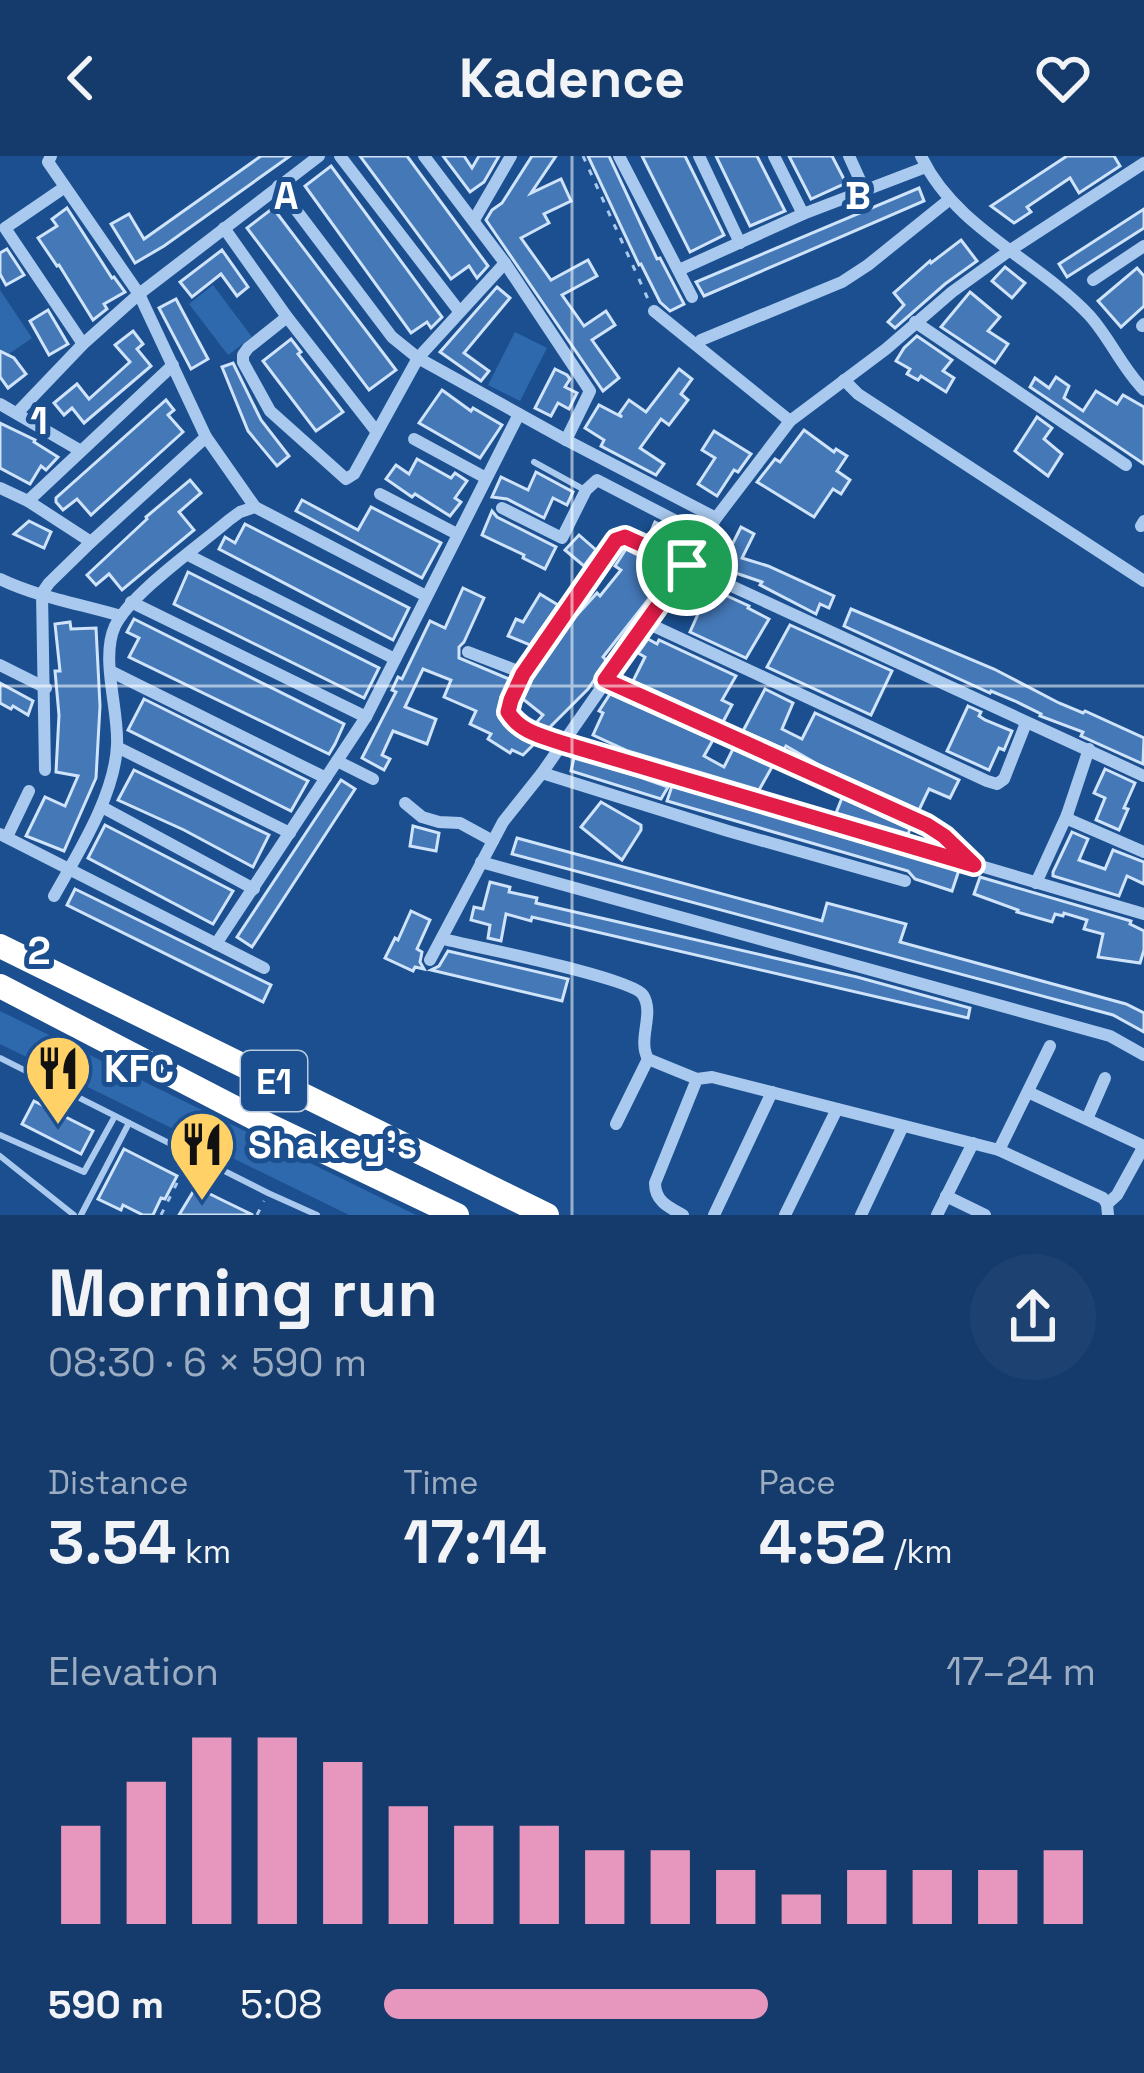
<!DOCTYPE html>
<meta charset="utf-8">
<style>
:root{--surface:#143b6b;--page:#1d4271;--text:#f1f3f6;--muted:#9dadc1;--accent:#e797bd}
body{margin:0;font-family:"Space Grotesk",sans-serif;background:var(--page);color:var(--text);height:100vh;display:flex;flex-direction:column;font-size:45px;white-space:nowrap}
*{box-sizing:border-box;margin:0}
p{font-size:39px;color:var(--muted)}
.icon{flex:none;width:66px;height:66px;fill:none;stroke:currentColor;stroke-width:2;stroke-linecap:round;stroke-linejoin:round}
.map{position:relative;height:1059px;overflow:hidden}
.panel{display:flex;flex-direction:column;background:var(--surface);flex:1}
.panel>*{flex:none}
.pin{position:absolute;display:grid;place-items:center;width:102px;height:102px;color:#fff;margin:-51px;border:6px solid #fff;border-radius:50%;box-shadow:0 3px 12px #0007}
.round{display:grid;place-items:center;flex:none;width:126px;height:126px;border-radius:63px;background:var(--page)}
.head{display:flex;align-items:center;justify-content:space-between;height:204px;padding:0 48px}
h1{font-size:66px;font-weight:700;line-height:90px}
.figures{display:grid;grid-template-columns:repeat(3,1fr);gap:18px;height:204px;padding:12px 48px}
.figures div{display:grid;align-content:center}
.figures b{font-size:60px;font-weight:700}
.figures small{font-size:33px;font-weight:400}
.figures p{font-size:33px}
.chart{height:336px;padding:24px 48px}
.chart p{display:flex;justify-content:space-between}
.chart svg{width:100%;height:216px;margin-top:12px;stroke:var(--accent);stroke-width:6}
ul{padding:0 48px;list-style:none;font-size:39px}
li{display:grid;grid-template-columns:192px 144px 1fr;align-items:center;height:90px}
li i{height:30px;border-radius:15px;background:var(--accent)}
header{display:flex;justify-content:space-between;align-items:center;height:156px;padding:0 48px;background:var(--surface);font-size:54px;font-weight:700}
.map>svg:first-child{display:block}
.green{fill:#2e69ad}
.building{fill:#4478b7;stroke:#cfe3fa;stroke-width:3}
.lines{fill:none;stroke-linecap:round;stroke-linejoin:round}
.path{stroke:#a9c9ee;stroke-width:3;stroke-dasharray:6 9;stroke-linecap:butt}
.service{stroke:#a9c9ee;stroke-width:6}
.minor{stroke:#a9c9ee;stroke-width:12}
.motorway{stroke:#fff;stroke-width:24}
.route-casing{stroke:#fff;stroke-width:24}
.route{stroke:#e11d48;stroke-width:15}
.grid{fill:none;stroke:#fff;stroke-width:3;stroke-opacity:0.55}
.labels{text-anchor:middle;stroke-width:10;stroke-linejoin:round;paint-order:stroke}
.shield{fill:#1b4f8f;stroke:#bbcadd;stroke-width:3}
.shield-label{font-size:36px;font-weight:bold;fill:#fff}
.poi-label{font-size:39px;font-weight:bold;fill:#fff;stroke:#1b4f8f;text-anchor:start}
.grid-label{font-size:39px;text-anchor:middle;font-weight:bold;fill:#fff;stroke:#1b4f8f;stroke-width:10;stroke-linejoin:round;paint-order:stroke}
</style>
<header><svg class="icon" aria-label="back" viewBox="0 0 24 24"><path d="M15 5l-7 7 7 7"/></svg>Kadence<svg class="icon" aria-label="heart" viewBox="0 0 24 24"><path d="M12 20l-8-8c-3-5 5-10 8-4 3-6 11-1 8 4z"/></svg></header>
<div class="map">
<svg width="1144" height="1059" viewBox="0 0 1144 1059">
<rect width="100%" height="100%" fill="#1b4f8f"/>
<g class="green">
<polygon points="213,129 252,181 228,199 189,148"/>
<polygon points="0,134 32,182 6,200 0,192"/>
<polygon points="515,176 547,192 520,245 488,229"/>
<polygon points="0,855 416,1059 349,1059 0,888"/>
</g>
<g class="building">
<polygon points="261,0 290,0 164,90 135,107 111,68 129,58 144,83"/>
<polygon points="360,0 407,0 488,110 477,122 469,110 451,123"/>
<polygon points="443,0 464,0 472,12 479,0 499,0 484,26 470,36"/>
<polygon points="532,0 556,0 531,37 561,23 571,45 544,58 549,67 521,82 551,124 588,104 597,120 562,139 584,170 606,155 615,169 592,184 619,222 603,235 486,64 492,54 502,47"/>
<polygon points="588,0 609,0 657,103 660,102 684,148 670,155 660,146 641,108 639,109"/>
<polygon points="642,0 685,0 724,79 690,96"/>
<polygon points="716,0 757,0 785,55 750,70"/>
<polygon points="789,0 832,0 846,27 811,43"/>
<polygon points="1067,0 1114,0 1120,10 1079,37 1070,22 1027,51 1031,56 1014,67 991,50"/>
<polygon points="331,10 442,161 431,172 427,166 411,177 305,30"/>
<polygon points="919,32 924,45 704,140 696,126"/>
<polygon points="67,52 112,122 114,121 125,136 104,148 107,153 93,164 59,109 57,110 38,82 57,70 52,63"/>
<polygon points="273,52 396,214 369,234 247,72"/>
<polygon points="1144,53 1144,72 1067,121 1059,108"/>
<polygon points="961,84 977,105 945,128 895,172 888,166 904,149 894,137 930,105 931,107"/>
<polygon points="7,93 24,119 6,129 0,118 0,97"/>
<polygon points="222,94 248,131 237,140 221,118 192,141 180,126"/>
<polygon points="1005,111 1025,127 1012,142 992,125"/>
<polygon points="1137,112 1144,120 1144,150 1121,171 1098,145"/>
<polygon points="497,131 510,142 464,197 489,215 481,225 440,196"/>
<polygon points="970,136 1000,161 988,175 1008,188 995,207 941,171"/>
<polygon points="176,143 208,203 191,213 159,152"/>
<polygon points="48,154 68,188 49,199 30,165"/>
<polygon points="133,175 143,188 137,193 151,210 84,267 72,252 64,259 54,247 77,228 89,243 130,206 115,189"/>
<polygon points="917,180 952,204 943,215 954,222 946,236 921,220 918,224 907,218 910,213 896,205 904,192"/>
<polygon points="291,183 301,196 298,198 343,256 316,275 263,205"/>
<polygon points="0,195 14,202 26,218 8,232 0,221"/>
<polygon points="233,207 261,264 289,300 277,310 248,275 222,211"/>
<polygon points="555,213 567,219 570,223 565,231 577,237 569,253 558,247 551,260 535,252"/>
<polygon points="679,213 692,223 681,238 688,244 669,269 661,263 640,292 664,308 656,319 601,290 604,284 585,272 599,249 622,261 619,258 629,244 646,256"/>
<polygon points="1056,221 1069,230 1064,242 1083,255 1096,235 1117,248 1123,239 1144,251 1144,308 1030,231 1035,222 1049,232"/>
<polygon points="442,234 471,255 473,252 502,269 480,302 419,267"/>
<polygon points="166,244 174,254 168,259 183,276 91,359 77,343 63,354 56,346 56,342"/>
<polygon points="1037,261 1052,272 1044,283 1062,298 1048,320 1015,295"/>
<polygon points="0,267 35,284 34,286 58,301 46,314 41,310 30,328 0,312"/>
<polygon points="804,274 834,296 836,293 847,300 837,315 850,324 841,338 833,333 814,361 757,326 775,303 780,306"/>
<polygon points="714,275 751,298 738,316 734,314 717,340 698,328 715,302 702,294"/>
<polygon points="417,303 451,322 455,317 467,325 455,342 461,346 450,360 415,338 412,341 386,323 396,309 409,318"/>
<polygon points="536,316 573,336 567,349 553,342 544,362 507,343 492,341 501,321 528,334"/>
<polygon points="190,324 201,337 179,356 194,374 122,434 109,418 96,429 87,419 147,363 146,361"/>
<polygon points="302,344 358,374 371,351 441,387 422,422 296,355"/>
<polygon points="492,355 497,361 556,391 545,413 523,402 524,399 482,379"/>
<polygon points="29,365 51,376 44,392 14,378"/>
<polygon points="655,366 690,384 684,394 649,380"/>
<polygon points="245,368 409,452 393,484 219,393 225,381 235,387"/>
<polygon points="741,371 754,378 742,402 768,410 834,440 829,452 820,448 816,458 760,429 762,426 712,409 717,393 728,397"/>
<polygon points="579,379 596,394 584,410 565,394"/>
<polygon points="626,393 670,416 603,501 607,505 588,533 549,572 536,567 543,559 523,543 532,523 576,460 597,437 600,440 621,414 615,410"/>
<polygon points="188,416 379,512 364,542 174,448"/>
<polygon points="690,423 749,450 748,452 769,463 746,502 690,476 698,458 676,446"/>
<polygon points="463,432 484,442 464,486 459,491 459,502 509,523 501,541 498,559 512,576 534,588 523,599 512,594 510,597 488,583 491,578 470,568 476,555 444,541 451,524 423,513 405,551 436,563 427,588 393,575 382,599 390,603 384,614 362,602 396,536 392,534 398,521 402,523 430,465 445,472"/>
<polygon points="540,438 558,449 530,489 508,480 516,463 523,466"/>
<polygon points="851,453 994,513 1059,547 1083,557 1085,555 1144,582 1143,608 1081,580 1083,576 1040,560 1041,558 1015,545 991,535 990,537 844,470"/>
<polygon points="134,463 344,568 335,588 329,598 129,501 139,482 127,476"/>
<polygon points="70,466 71,473 96,472 100,550 96,622 64,695 26,680 45,641 65,650 78,620 56,616 59,559 55,515 60,515 55,468"/>
<polygon points="790,469 892,515 871,559 767,511"/>
<polygon points="648,483 657,488 659,484 736,520 722,544 732,549 723,566 633,525 645,501 638,497"/>
<polygon points="0,527 33,545 28,559 13,550 11,553 0,547"/>
<polygon points="765,533 793,547 782,573 802,583 815,557 959,624 950,642 929,633 919,654 819,609 786,590 784,593 743,575"/>
<polygon points="610,538 713,584 704,600 724,611 733,593 772,611 759,634 628,595 593,579 603,557 599,555"/>
<polygon points="144,543 308,625 291,655 128,574"/>
<polygon points="968,550 981,556 979,560 985,564 1012,575 1004,594 999,592 989,614 947,595"/>
<polygon points="574,602 640,621 668,631 661,643 571,615"/>
<polygon points="1105,613 1135,627 1124,652 1128,653 1119,674 1096,664 1105,642 1094,637"/>
<polygon points="134,614 269,679 253,711 184,674 118,644"/>
<polygon points="341,624 355,633 252,791 237,781"/>
<polygon points="672,630 959,714 952,735 915,723 908,715 667,645"/>
<polygon points="842,642 910,673 908,678 836,657"/>
<polygon points="601,646 641,669 641,674 622,704 581,671"/>
<polygon points="105,669 233,735 213,768 88,702"/>
<polygon points="413,670 439,677 436,695 410,690"/>
<polygon points="1072,676 1088,683 1079,704 1105,713 1113,694 1144,706 1144,728 1127,720 1119,740 1053,720 1053,716"/>
<polygon points="517,682 822,765 827,747 906,768 900,786 1126,848 1144,857 1144,876 1113,859 512,698"/>
<polygon points="980,721 1131,765 1130,768 1144,775 1144,794 1140,807 1098,801 1103,778 1084,773 1087,764 1064,757 1063,760 1055,758 1052,766 1017,756 1018,754 974,738"/>
<polygon points="490,726 510,731 509,736 537,742 536,747 857,821 970,852 968,862 532,761 531,765 506,758 501,785 488,782 490,769 471,764 474,751 483,753"/>
<polygon points="75,733 271,829 263,846 67,749"/>
<polygon points="411,755 430,764 417,793 422,796 420,806 424,813 415,811 413,815 385,802 395,782 398,784"/>
<polygon points="448,795 568,823 562,845 431,814 439,810"/>
<polygon points="34,945 93,975 81,998 22,968"/>
<polygon points="124,993 177,1020 165,1043 161,1042 153,1059 143,1059 123,1049 121,1054 98,1043"/>
<polygon points="196,1031 220,1043 253,1059 179,1059"/>
</g>
<g class="lines">
<g class="path">
<polyline points="583,0 648,143"/>
<polyline points="161,1059 185,1011"/>
<polyline points="257,1059 264,1045"/>
</g>
<g class="service">
<polyline points="534,306 583,333"/>
<polyline points="0,902 268,1037 317,1059"/>
<polyline points="0,979 84,1016 115,960"/>
<polyline points="0,1000 74,1059"/>
<polyline points="81,1059 129,967"/>
</g>
<g class="minor">
<polyline points="51,0 48,6 139,138 206,281 255,351"/>
<polyline points="340,0 459,155"/>
<polyline points="424,0 505,107 590,235 566,284"/>
<polyline points="619,0 692,141"/>
<polyline points="699,0 740,87"/>
<polyline points="774,0 803,58"/>
<polyline points="849,0 864,33"/>
<path d="M 921,0 C 955,72 1036,103 1089,159 C 1110,182 1122,212 1144,234"/>
<polyline points="278,30 392,181 418,202 566,284 716,362"/>
<polyline points="65,31 5,72 83,188"/>
<polyline points="474,64 511,0"/>
<polyline points="224,72 287,161 376,275"/>
<polyline points="679,114 803,58 926,11"/>
<polyline points="1093,124 1144,90"/>
<polyline points="654,155 790,265"/>
<polyline points="287,161 248,192 243,199 243,206 270,255 346,323 354,318 418,202 505,107"/>
<polyline points="915,166 1126,309"/>
<polyline points="1142,170 1144,168"/>
<polyline points="701,184 842,126 868,109 950,43"/>
<polyline points="844,224 858,238 1144,425"/>
<polyline points="0,248 81,295"/>
<polyline points="17,257 83,188 139,138 319,0"/>
<polyline points="414,283 486,322"/>
<polyline points="0,332 28,345 91,386"/>
<polyline points="380,338 457,378"/>
<polyline points="28,345 173,209"/>
<polyline points="502,352 562,382 586,334 597,324 705,380"/>
<polyline points="1141,370 1144,365"/>
<polyline points="188,399 395,503"/>
<path d="M 0,423 C 37,441 81,448 121,460"/>
<polyline points="131,446 366,561"/>
<polyline points="645,466 987,625 997,628 1004,623 1026,567"/>
<polyline points="468,496 523,517"/>
<polyline points="0,509 46,532"/>
<polyline points="110,515 326,622"/>
<polyline points="605,524 927,669 944,680 973,708"/>
<polyline points="117,591 290,677"/>
<polyline points="1089,593 1067,659 1070,664 1144,696"/>
<polyline points="337,605 373,623"/>
<polyline points="45,614 42,437 49,427 91,386 206,281"/>
<polyline points="542,617 728,675 905,725"/>
<path d="M 1144,620 L 625,381 L 616,384 L 523,517 L 511,544 L 508,556 C 520,576 542,580 562,587 L 1144,758"/>
<polyline points="405,647 422,661 439,666 460,667 493,685"/>
<polyline points="102,651 254,733"/>
<polyline points="0,678 264,812"/>
<polyline points="7,681 29,635"/>
<polyline points="481,706 1110,880 1144,899"/>
<polyline points="1036,727 1067,659"/>
<path d="M 54,740 C 78,697 115,639 117,589 C 119,554 100,502 115,470 C 131,437 199,390 229,364 L 240,356 L 255,351 L 426,440"/>
<path d="M 443,783 C 472,790 633,822 643,839 C 655,858 637,883 648,903 L 697,923"/>
<polyline points="216,788 366,561 519,258"/>
<polyline points="430,804 503,666 542,617 687,409 716,362 790,265 886,193 952,136 1009,95 1144,7"/>
<polyline points="1028,936 1144,990"/>
<polyline points="1087,963 1105,922"/>
<polyline points="616,968 648,903"/>
<polyline points="999,994 1050,890"/>
<polyline points="946,1040 985,1059"/>
<polyline points="1107,1048 1117,1039 1144,990"/>
<path d="M 683,1059 C 668,1051 655,1045 655,1027 L 697,923 L 712,921 L 999,994 L 1103,1042 L 1107,1048 L 1108,1059"/>
<polyline points="714,1059 772,936"/>
<polyline points="785,1059 837,953"/>
<polyline points="861,1059 903,970"/>
<polyline points="937,1059 973,987"/>
</g>
<g class="motorway">
<polyline points="0,790 547,1059"/>
<polyline points="0,830 262,966 457,1059"/>
</g>
</g>
<g class="lines">
<defs>
<path id="route" d="M 625,381 L 687,409 L 605,524 L 927,669 L 944,680 L 974,709 L 562,587 C 542,580 520,576 508,556 L 511,544 L 523,518 L 616,384 Z"/>
</defs>
<use href="#route" class="route-casing"/>
<use href="#route" class="route"/>
</g>
<path class="grid" d="M 572,0 L 572,1059M 0,530 L 1144,530"/>
<defs>
<symbol id="restaurant-pin" viewBox="-11 -11 22 30"><path d="M0 17L-7.5 6A9.5 9.5 0 1 1 7.5 6Z" fill="#ffd166" stroke="#1b4f8f"/><path d="M-5-6h1v4h1v-4h1v4h1v-4h1v5L-1.5 .5V6h-2V.5L-5-1ZM5-6V6H3V1.5H1.5Q1.5-4 5-6Z" fill="#111"/></symbol>
</defs>
<g fill-rule="evenodd">
<use href="#restaurant-pin" x="20" y="874" width="76" height="104"/>
<use href="#restaurant-pin" x="164" y="950" width="76" height="104"/>
</g>
<g class="labels">
<rect class="shield" x="241" y="895" width="66" height="60" rx="9"/>
<g class="shield-label">
<text x="274" y="938">E1</text>
</g>
<g class="poi-label">
<text x="104" y="926">KFC</text>
<text x="248" y="1002">Shakey's</text>
</g>
</g>
<g class="grid-label">
<text x="286" y="53">A</text>
<text x="858" y="53">B</text>
<text x="39" y="278">1</text>
<text x="39" y="808">2</text>
</g>
</svg>
<div class="pin" style="left:687px;top:409px;background:#1e9e55"><svg class="icon" aria-label="arrive" viewBox="0 0 24 24"><path d="M6 21V4h12l-3 4 3 4H6"/></svg></div>
</div>
<section class="panel">
<div class="head"><div><h1>Morning run</h1><p>08:30 · 6 × 590 m</p></div><a class="round"><svg class="icon" aria-label="share" viewBox="0 0 24 24"><path d="M12 15V3M7 8l5-5 5 5M5 13v7h14v-7"/></svg></a></div>
<div class="figures">
<div><p>Distance</p><b>3.54<small> km</small></b></div>
<div><p>Time</p><b>17:14</b></div>
<div><p>Pace</p><b>4:52<small> /km</small></b></div>
</div>
<div class="chart"><p><span>Elevation</span>17–24 m</p>
<svg viewBox="0 0 160 44" preserveAspectRatio="none"><path d="M5 44V24M15 44V15M25 44V6M35 44V6M45 44V11M55 44V20M65 44V24M75 44V24M85 44V29M95 44V29M105 44V33M115 44V38M125 44V33M135 44V33M145 44V33M155 44V29"/></svg>
</div>
<ul>
<li><b>590 m</b>5:08<i style="width:54%"></i></li>
</ul>
</section>
